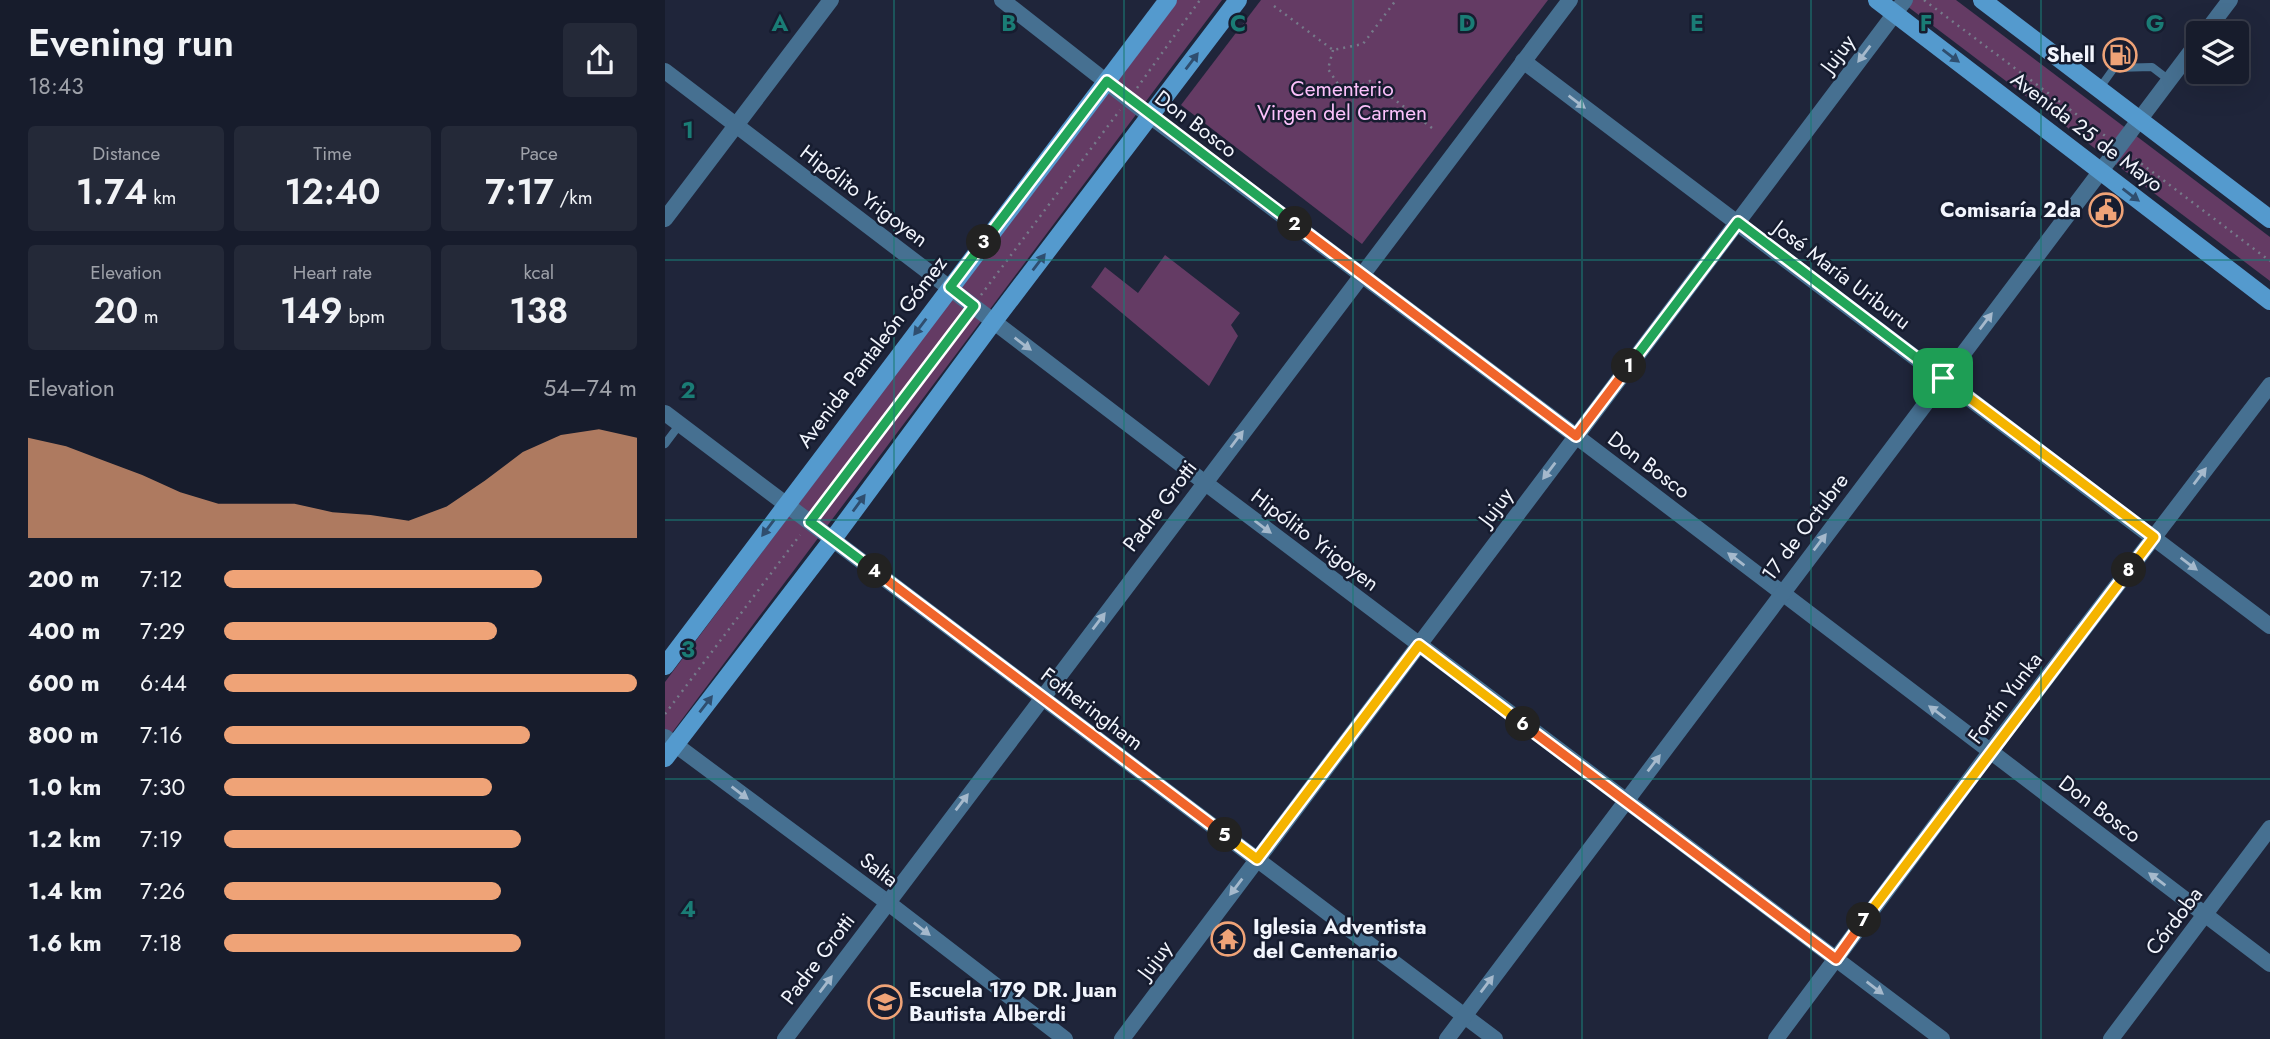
<!DOCTYPE html>
<meta charset="utf-8">
<style>
:root{--surface:#171c2c;--page:#242938;--text:#f1f3f6;--muted:#9ea1a9;--line:#363a48;--accent:#efa377}
body{margin:0;font-family:Jost,sans-serif;background:var(--page);color:var(--text);height:100vh;display:flex;flex-direction:column;font-size:26px;white-space:nowrap}
*{box-sizing:border-box;margin:0}
p{font-size:23px;color:var(--muted)}
.icon{flex:none;width:38px;height:38px;fill:none;stroke:currentColor;stroke-width:2;stroke-linecap:round;stroke-linejoin:round}
.map{position:relative;flex:1;overflow:hidden}
.panel{display:flex;flex-direction:column;background:var(--surface);width:665px}
.panel>*{flex:none}
.controls{position:absolute;left:1521px;top:21px;display:grid;gap:14px}
.controls a{display:grid;place-items:center;width:63px;height:63px;border-radius:7px;background:var(--surface);box-shadow:0 7px 28px #0002,0 0 0 2px var(--line);font-size:35px}
.pin{position:absolute;display:grid;place-items:center;width:60px;height:60px;color:#fff;margin:-30px;border-radius:14px;box-shadow:0 4px 10px #0006}
.km{position:absolute;width:35px;height:35px;margin:-18px;border-radius:50%;background:#222;color:#fff;font-size:19px;line-height:35px;text-align:center}
.round{display:grid;place-items:center;flex:none;width:74px;height:74px;border-radius:7px;background:var(--page)}
.overview{display:flex;align-items:center;justify-content:space-between;height:119px;padding:0 28px}
h1{font-size:38px;font-weight:600;line-height:52px}
.stats{display:grid;grid-template-columns:repeat(3,1fr);gap:10px;height:119px;padding:7px 28px}
.stats div{display:grid;align-content:center;border-radius:7px;background:var(--page);text-align:center}
.stats b{font-size:35px;font-weight:600}
.stats small{font-size:19px;font-weight:400}
.stats p{font-size:19px}
.chart{height:196px;padding:14px 28px}
.chart p{display:flex;justify-content:space-between}
.chart svg{width:100%;height:126px;margin-top:7px;fill:var(--accent);opacity:.7}
ul{padding:0 28px;list-style:none;font-size:23px}
li{display:grid;grid-template-columns:112px 84px 1fr;align-items:center;height:52px}
li i{height:18px;border-radius:9px;background:var(--accent)}
main{display:flex;flex:1;min-height:0}
.map>svg:first-child{display:block}
.green{fill:#643b64}
.lines{fill:none;stroke-linecap:round;stroke-linejoin:round}
.path{stroke:#767a8a;stroke-width:2.5;stroke-dasharray:2 5;stroke-linecap:butt}
.lane{stroke:#467091;stroke-width:8}
.street{stroke:#467091;stroke-width:16}
.secondary{stroke:#549ace;stroke-width:18}
.oneway{fill:#a5b9cc}
.oneway2{fill:#2f4e6f}
.split-1-casing{stroke:#fff;stroke-width:14}
.split-2-casing{stroke:#fff;stroke-width:14}
.split-3-casing{stroke:#fff;stroke-width:14}
.split-4-casing{stroke:#fff;stroke-width:14}
.split-5-casing{stroke:#fff;stroke-width:14}
.split-6-casing{stroke:#fff;stroke-width:14}
.split-7-casing{stroke:#fff;stroke-width:14}
.split-8-casing{stroke:#fff;stroke-width:14}
.split-9-casing{stroke:#fff;stroke-width:14}
.split-1{stroke:#22a559;stroke-width:9}
.split-2{stroke:#f0652b;stroke-width:9}
.split-3{stroke:#22a559;stroke-width:9}
.split-4{stroke:#22a559;stroke-width:9}
.split-5{stroke:#f0652b;stroke-width:9}
.split-6{stroke:#f5b400;stroke-width:9}
.split-7{stroke:#f0652b;stroke-width:9}
.split-8{stroke:#f5b400;stroke-width:9}
.split-9{stroke:#f5b400;stroke-width:9}
.grid{fill:none;stroke:#1a7c75;stroke-width:2;stroke-opacity:0.55}
.labels{text-anchor:middle;stroke-width:5;stroke-linejoin:round;paint-order:stroke}
.street-label{font-size:21px;fill:#f2f5fd;stroke:#161c2f}
.poi-label{font-size:21px;font-weight:bold;fill:#f2f5fd;stroke:#161c2f;text-anchor:end}
.park-label{font-size:21px;fill:#fcc1fb;stroke:#161c2f}
.grid-label{font-size:23px;text-anchor:middle;font-weight:bold;fill:#1a7c75;stroke:#161c2f;stroke-width:5;stroke-linejoin:round;paint-order:stroke}
</style>
<main>
<section class="panel">
<div class="overview"><div><h1>Evening run</h1><p>18:43</p></div><a class="round"><svg class="icon" aria-label="share" viewBox="0 0 24 24"><path d="M12 15V3M7 8l5-5 5 5M5 13v7h14v-7"/></svg></a></div>
<div class="stats">
<div><p>Distance</p><b>1.74<small> km</small></b></div>
<div><p>Time</p><b>12:40</b></div>
<div><p>Pace</p><b>7:17<small> /km</small></b></div>
</div>
<div class="stats">
<div><p>Elevation</p><b>20<small> m</small></b></div>
<div><p>Heart rate</p><b>149<small> bpm</small></b></div>
<div><p>kcal</p><b>138</b></div>
</div>
<div class="chart"><p><span>Elevation</span>54–74 m</p>
<svg viewBox="0 0 160 44" preserveAspectRatio="none"><path d="M0 44V9L10 12L20 17L30 22L40 28L50 32L60 32L70 32L80 35L90 36L100 38L110 33L120 24L130 14L140 8L150 6L160 9V44z"/></svg>
</div>
<ul>
<li><b>200 m</b>7:12<i style="width:77%"></i></li>
<li><b>400 m</b>7:29<i style="width:66%"></i></li>
<li><b>600 m</b>6:44<i style="width:100%"></i></li>
<li><b>800 m</b>7:16<i style="width:74%"></i></li>
<li><b>1.0 km</b>7:30<i style="width:65%"></i></li>
<li><b>1.2 km</b>7:19<i style="width:72%"></i></li>
<li><b>1.4 km</b>7:26<i style="width:67%"></i></li>
<li><b>1.6 km</b>7:18<i style="width:72%"></i></li>
</ul>
</section>
<div class="map">
<svg width="1605" height="1039" viewBox="0 0 1605 1039">
<rect width="100%" height="100%" fill="#1f253a"/>
<g class="green">
<polygon points="510,0 557,0 0,742 0,682"/>
<polygon points="596,0 883,0 697,244 516,105"/>
<polygon points="1234,0 1291,0 1605,237 1605,281"/>
<polygon points="500,255 575,313 566,325 573,336 544,386 426,287 440,267 473,293"/>
</g>
<g class="lines">
<g class="path">
<polyline points="1259,0 1443,138"/>
<polyline points="609,6 668,50 698,44 731,0"/>
<polyline points="668,50 663,69 673,84 692,87 705,81 767,128"/>
<polyline points="472,88 535,0"/>
<polyline points="1465,155 1605,261"/>
<polyline points="316,295 455,110"/>
<polyline points="154,510 300,317"/>
<polyline points="0,714 135,535"/>
</g>
<g class="lane">
<polyline points="1434,89 1449,68 1487,67 1504,80"/>
<polyline points="0,444 15,424"/>
</g>
<g class="street">
<polyline points="337,0 485,116 911,436 1605,964"/>
<polyline points="1540,33 1565,0"/>
<polyline points="858,61 1605,626"/>
<polyline points="0,71 539,482 1277,1039"/>
<polyline points="0,219 166,0"/>
<polyline points="0,413 830,1039"/>
<polyline points="0,737 222,902 400,1039"/>
<polyline points="120,1039 905,0"/>
<polyline points="457,1039 1240,0"/>
<polyline points="782,1039 1533,42"/>
<polyline points="1111,1039 1325,752 1605,385"/>
<polyline points="1446,1039 1605,828"/>
</g>
<g class="secondary">
<polyline points="1212,0 1605,301"/>
<polyline points="1317,0 1605,219"/>
<polyline points="0,666 503,0"/>
<polyline points="0,758 168,539 329,321 573,0"/>
</g>
</g>
<defs><path id="oneway-solid" d="M-6-.8H1V-3.2L6.5 0L1 3.2V.8H-6Z" transform="scale(1.75)"/></defs>
<g class="oneway">
<use href="#oneway-solid" transform="translate(1199 54) rotate(127)"/>
<use href="#oneway-solid" transform="translate(912 102) rotate(37)"/>
<use href="#oneway-solid" transform="translate(1321 321) rotate(-53)"/>
<use href="#oneway-solid" transform="translate(358 344) rotate(37)"/>
<use href="#oneway-solid" transform="translate(572 439) rotate(-53)"/>
<use href="#oneway-solid" transform="translate(884 471) rotate(127)"/>
<use href="#oneway-solid" transform="translate(1535 476) rotate(-53)"/>
<use href="#oneway-solid" transform="translate(598 527) rotate(37)"/>
<use href="#oneway-solid" transform="translate(1155 542) rotate(-53)"/>
<use href="#oneway-solid" transform="translate(1071 559) rotate(-143)"/>
<use href="#oneway-solid" transform="translate(1524 564) rotate(37)"/>
<use href="#oneway-solid" transform="translate(434 621) rotate(-53)"/>
<use href="#oneway-solid" transform="translate(1272 712) rotate(-143)"/>
<use href="#oneway-solid" transform="translate(989 763) rotate(-53)"/>
<use href="#oneway-solid" transform="translate(75 793) rotate(37)"/>
<use href="#oneway-solid" transform="translate(297 802) rotate(-53)"/>
<use href="#oneway-solid" transform="translate(1492 879) rotate(-143)"/>
<use href="#oneway-solid" transform="translate(571 887) rotate(127)"/>
<use href="#oneway-solid" transform="translate(257 929) rotate(38)"/>
<use href="#oneway-solid" transform="translate(161 984) rotate(-53)"/>
<use href="#oneway-solid" transform="translate(822 984) rotate(-53)"/>
<use href="#oneway-solid" transform="translate(1210 988) rotate(37)"/>
</g>
<g class="oneway2">
<use href="#oneway-solid" transform="translate(1286 56) rotate(37)"/>
<use href="#oneway-solid" transform="translate(527 61) rotate(-53)"/>
<use href="#oneway-solid" transform="translate(1466 195) rotate(37)"/>
<use href="#oneway-solid" transform="translate(374 262) rotate(-53)"/>
<use href="#oneway-solid" transform="translate(255 327) rotate(127)"/>
<use href="#oneway-solid" transform="translate(194 503) rotate(-54)"/>
<use href="#oneway-solid" transform="translate(103 528) rotate(127)"/>
<use href="#oneway-solid" transform="translate(41 704) rotate(-52)"/>
</g>
<g class="lines">
<defs>
<polyline id="split-1" points="964,366 1073,222 1278,378"/>
<polyline id="split-2" points="630,224 911,436 964,366"/>
<polyline id="split-3" points="319,242 442,81 630,224"/>
<polyline id="split-4" points="210,571 145,522 309,306 285,287 319,242"/>
<polyline id="split-5" points="210,571 560,835"/>
<polyline id="split-6" points="560,835 592,859 754,645 858,724"/>
<polyline id="split-7" points="858,724 1171,959 1199,920"/>
<polyline id="split-8" points="1199,920 1464,570"/>
<polyline id="split-9" points="1278,378 1489,537 1464,570"/>
</defs>
<use href="#split-1" class="split-1-casing"/>
<use href="#split-2" class="split-2-casing"/>
<use href="#split-3" class="split-3-casing"/>
<use href="#split-4" class="split-4-casing"/>
<use href="#split-5" class="split-5-casing"/>
<use href="#split-6" class="split-6-casing"/>
<use href="#split-7" class="split-7-casing"/>
<use href="#split-8" class="split-8-casing"/>
<use href="#split-9" class="split-9-casing"/>
<use href="#split-1" class="split-1"/>
<use href="#split-2" class="split-2"/>
<use href="#split-3" class="split-3"/>
<use href="#split-4" class="split-4"/>
<use href="#split-5" class="split-5"/>
<use href="#split-6" class="split-6"/>
<use href="#split-7" class="split-7"/>
<use href="#split-8" class="split-8"/>
<use href="#split-9" class="split-9"/>
</g>
<path class="grid" d="M 229,0 L 229,1039M 459,0 L 459,1039M 688,0 L 688,1039M 917,0 L 917,1039M 1146,0 L 1146,1039M 1376,0 L 1376,1039M 0,260 L 1605,260M 0,520 L 1605,520M 0,779 L 1605,779"/>
<defs>
<symbol id="fuel-ring" viewBox="-11 -11 22 22"><circle r="9.5" fill="#161c2f" stroke="#efa377" stroke-width="1.5"/><path d="M-5.5-6h7V0h2V4h1.3V-2.5L3-4.5l.8-.8L6-3V5H2.5V1h-1V6h-7ZM-4.2-4.7v3.2H.2V-4.7Z" fill="#efa377"/></symbol>
<symbol id="civic-ring" viewBox="-11 -11 22 22"><circle r="9.5" fill="#161c2f" stroke="#efa377" stroke-width="1.5"/><path d="M-.6-6.5H3V-4.5H.6V-3L4-1V1h2V6H-6V1h2V-1L-.6-3ZM-1.2 2.5V6h2.4V2.5Z" fill="#efa377"/></symbol>
<symbol id="temple-ring" viewBox="-11 -11 22 22"><circle r="9.5" fill="#161c2f" stroke="#efa377" stroke-width="1.5"/><path d="M0-6L5-2H3V0L6.5 2.5H4V6H1.5V3h-3V6H-4V2.5H-6.5L-3 0V-2H-5Z" fill="#efa377"/></symbol>
<symbol id="school-ring" viewBox="-11 -11 22 22"><circle r="9.5" fill="#161c2f" stroke="#efa377" stroke-width="1.5"/><path d="M0-5L7-2L0 1L-7-2ZM-4 1L0 2.5L4 1V4Q0 6-4 4Z" fill="#efa377"/></symbol>
</defs>
<g fill-rule="evenodd">
<use href="#fuel-ring" x="1436" y="36" width="38" height="38"/>
<use href="#civic-ring" x="1422" y="191" width="38" height="38"/>
<use href="#temple-ring" x="544" y="920" width="38" height="38"/>
<use href="#school-ring" x="201" y="983" width="38" height="38"/>
</g>
<g class="labels">
<g class="street-label">
<text transform="translate(1173 54) rotate(-53)" y="7">Jujuy</text>
<text transform="translate(531 124) rotate(37)" y="7">Don Bosco</text>
<text transform="translate(1422 132) rotate(37)" y="7">Avenida 25 de Mayo</text>
<text transform="translate(199 196) rotate(37)" y="7">Hipólito Yrigoyen</text>
<text transform="translate(1177 275) rotate(37)" y="7">José María Uriburu</text>
<text transform="translate(207 352) rotate(-53)" y="7">Avenida Pantaleón Gómez</text>
<text transform="translate(984 465) rotate(37)" y="7">Don Bosco</text>
<text transform="translate(495 506) rotate(-53)" y="7">Padre Grotti</text>
<text transform="translate(831 507) rotate(-53)" y="7">Jujuy</text>
<text transform="translate(1140 527) rotate(-53)" y="7">17 de Octubre</text>
<text transform="translate(650 540) rotate(37)" y="7">Hipólito Yrigoyen</text>
<text transform="translate(1340 698) rotate(-53)" y="7">Fortín Yunka</text>
<text transform="translate(427 709) rotate(37)" y="7">Fotheringham</text>
<text transform="translate(1435 809) rotate(37)" y="7">Don Bosco</text>
<text transform="translate(214 870) rotate(37)" y="7">Salta</text>
<text transform="translate(1509 921) rotate(-53)" y="7">Córdoba</text>
<text transform="translate(153 959) rotate(-53)" y="7">Padre Grotti</text>
<text transform="translate(490 960) rotate(-53)" y="7">Jujuy</text>
</g>
<g class="poi-label">
<text x="1430" y="62">Shell</text>
<text x="1416" y="217">Comisaría 2da</text>
<text x="588" y="934" text-anchor="start">Iglesia Adventista<tspan x="588" dy="24">del Centenario</tspan></text>
<text x="244" y="997" text-anchor="start">Escuela 179 DR. Juan<tspan x="244" dy="24">Bautista Alberdi</tspan></text>
</g>
<g class="park-label">
<text x="677" y="96">Cementerio<tspan x="677" dy="24">Virgen del Carmen</tspan></text>
</g>
</g>
<g class="grid-label">
<text x="115" y="31">A</text>
<text x="344" y="31">B</text>
<text x="573" y="31">C</text>
<text x="802" y="31">D</text>
<text x="1032" y="31">E</text>
<text x="1261" y="31">F</text>
<text x="1490" y="31">G</text>
<text x="23" y="138">1</text>
<text x="23" y="398">2</text>
<text x="23" y="657">3</text>
<text x="23" y="917">4</text>
</g>
</svg>
<div class="controls">
<a><svg class="icon" aria-label="layers" viewBox="0 0 24 24"><path d="M12 4l9 5-9 5-9-5zM3 14l9 5 9-5"/></svg></a>
</div>
<div class="pin" style="left:1278px;top:378px;background:#1e9e55"><svg class="icon" aria-label="arrive" viewBox="0 0 24 24"><path d="M6 21V4h12l-3 4 3 4H6"/></svg></div>
<b class="km" style="left:964px;top:366px">1</b>
<b class="km" style="left:630px;top:224px">2</b>
<b class="km" style="left:319px;top:242px">3</b>
<b class="km" style="left:210px;top:571px">4</b>
<b class="km" style="left:560px;top:835px">5</b>
<b class="km" style="left:858px;top:724px">6</b>
<b class="km" style="left:1199px;top:920px">7</b>
<b class="km" style="left:1464px;top:570px">8</b>
</div>
</main>
